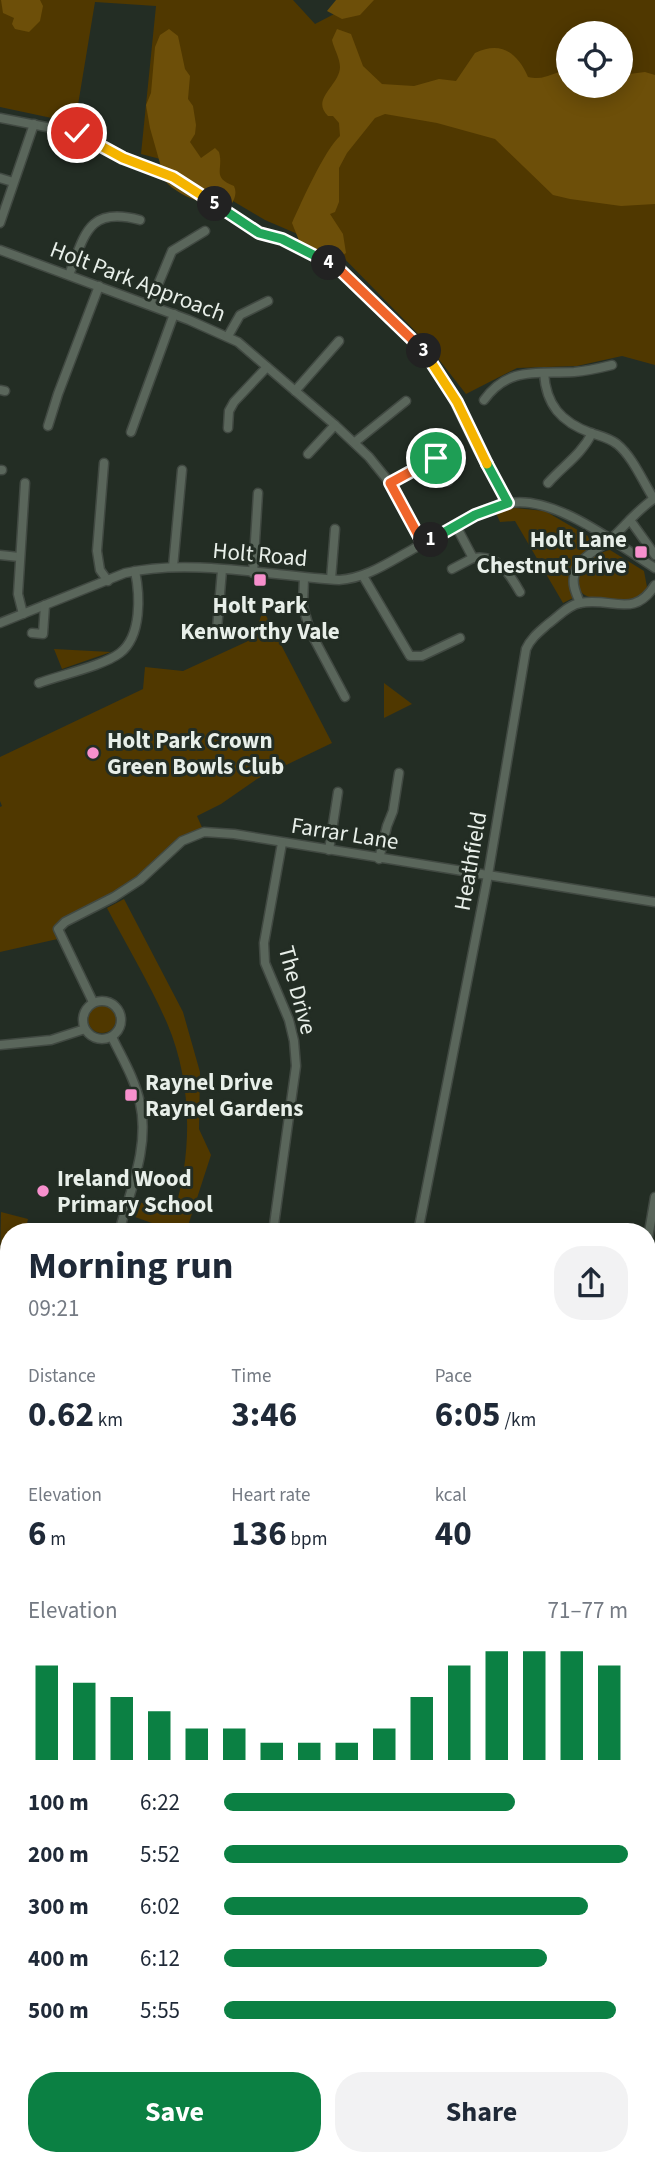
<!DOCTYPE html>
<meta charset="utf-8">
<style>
:root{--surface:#fff;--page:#f2f2f3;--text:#1f2937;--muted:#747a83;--accent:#0b8043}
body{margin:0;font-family:"Source Sans 3",sans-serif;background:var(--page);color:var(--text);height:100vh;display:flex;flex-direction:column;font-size:26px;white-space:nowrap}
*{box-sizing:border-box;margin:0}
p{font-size:23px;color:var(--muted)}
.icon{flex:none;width:38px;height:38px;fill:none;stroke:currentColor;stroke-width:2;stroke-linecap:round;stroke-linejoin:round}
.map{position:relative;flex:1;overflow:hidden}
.panel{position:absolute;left:0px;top:1223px;width:656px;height:943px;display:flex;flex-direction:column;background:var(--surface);border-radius:28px 28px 0 0;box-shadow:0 4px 18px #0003}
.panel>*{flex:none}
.controls{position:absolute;left:556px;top:21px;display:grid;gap:14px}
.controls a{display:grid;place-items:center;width:77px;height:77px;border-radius:50%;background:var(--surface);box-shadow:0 4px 18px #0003;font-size:35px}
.pin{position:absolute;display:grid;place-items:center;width:60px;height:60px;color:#fff;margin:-30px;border:4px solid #fff;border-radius:50%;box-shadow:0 2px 7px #0007}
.km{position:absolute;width:35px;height:35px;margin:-18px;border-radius:50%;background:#222;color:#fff;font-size:19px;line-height:35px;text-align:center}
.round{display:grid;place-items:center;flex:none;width:74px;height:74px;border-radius:28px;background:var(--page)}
.headline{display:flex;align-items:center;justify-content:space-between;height:119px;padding:0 28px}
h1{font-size:38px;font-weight:700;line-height:52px}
.figures{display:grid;grid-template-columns:repeat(3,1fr);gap:10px;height:119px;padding:7px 28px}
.figures div{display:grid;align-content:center}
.figures b{font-size:35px;font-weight:700}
.figures small{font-size:19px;font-weight:400}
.figures p{font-size:19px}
.chart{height:196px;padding:14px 28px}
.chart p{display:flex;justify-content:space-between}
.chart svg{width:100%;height:126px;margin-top:7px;stroke:var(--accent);stroke-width:6}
.cta{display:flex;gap:14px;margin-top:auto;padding:14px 28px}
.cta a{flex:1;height:80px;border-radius:28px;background:var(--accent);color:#fff;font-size:28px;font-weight:700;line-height:80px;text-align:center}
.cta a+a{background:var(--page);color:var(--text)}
ul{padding:0 28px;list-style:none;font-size:23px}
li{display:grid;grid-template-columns:112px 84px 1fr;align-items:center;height:52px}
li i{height:18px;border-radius:9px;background:var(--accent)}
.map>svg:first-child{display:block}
.green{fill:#503800;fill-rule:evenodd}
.forest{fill:#6d4f09}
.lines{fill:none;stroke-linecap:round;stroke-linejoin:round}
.minor-casing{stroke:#414942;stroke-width:11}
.tertiary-casing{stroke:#414942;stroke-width:13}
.minor{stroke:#5a665b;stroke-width:8}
.tertiary{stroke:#5a665b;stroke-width:10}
.split-1-casing{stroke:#fff;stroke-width:14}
.split-2-casing{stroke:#fff;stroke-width:14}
.split-3-casing{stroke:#fff;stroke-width:14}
.split-4-casing{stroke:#fff;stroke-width:14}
.split-5-casing{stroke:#fff;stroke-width:14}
.split-6-casing{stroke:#fff;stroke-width:14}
.split-1{stroke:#f0652b;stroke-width:9}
.split-2{stroke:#22a559;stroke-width:9}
.split-3{stroke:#f5b400;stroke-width:9}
.split-4{stroke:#f0652b;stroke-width:9}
.split-5{stroke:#22a559;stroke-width:9}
.split-6{stroke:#f5b400;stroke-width:9}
.poi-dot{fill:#f790cd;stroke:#232d24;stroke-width:2.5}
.labels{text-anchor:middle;stroke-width:6;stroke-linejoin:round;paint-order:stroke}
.street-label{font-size:23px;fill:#e8efe9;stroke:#232d24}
.poi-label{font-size:23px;font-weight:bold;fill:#e8efe9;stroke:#232d24;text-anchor:start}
</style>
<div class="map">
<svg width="655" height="2165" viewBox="0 0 655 2165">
<rect width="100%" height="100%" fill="#232d24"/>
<g class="green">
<path d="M 0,0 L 293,0 L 315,24 L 361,0 L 655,0 L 655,365 L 622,356 L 577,366 L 517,368 L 466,394 L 422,338 L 337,251 L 265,220 L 164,160 L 141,154 L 156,6 L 95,2 L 75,123 L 0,107 ZM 569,33 L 621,33 L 621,86 L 569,86 Z"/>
<path d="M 515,508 L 545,511 L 593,539 L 593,545 C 575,559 564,576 573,598 L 563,603 L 515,521 L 500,522 L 496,513 Z"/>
<path d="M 610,550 L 644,571 L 647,587 L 643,595 C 632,602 590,603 581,592 C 567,575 594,553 610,550 Z"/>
<polygon points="263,610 332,743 257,779 221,804 197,816 204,832 182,841 163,861 58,929 62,938 0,952 0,807 2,806 0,801 0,757 143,689 145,667 183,671 246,642 254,637"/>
<polygon points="54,649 111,652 62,669"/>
<polygon points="384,683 412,704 384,718"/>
<path d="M 124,899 L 183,1012 L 200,1072 L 199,1129 L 211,1155 L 186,1232 L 165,1232 L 166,1228 L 135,1217 L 139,1202 L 174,1212 C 193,1152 192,1081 167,1023 C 150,984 127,946 107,908 Z"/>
<circle cx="102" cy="1019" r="14"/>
<polygon points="1,1212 28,1219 25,1232 9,1232 9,1264 0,1262"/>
<polygon points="655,1613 655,2165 314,2165 307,2158 648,2158 648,1614"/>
<polygon points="0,1732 9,1752 9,1889 0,1867"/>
</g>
<g class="forest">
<polygon points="1,0 40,0 43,6 40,21 29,32 15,29 12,24 14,18 3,13"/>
<polygon points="336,0 374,0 360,15 342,19 327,11"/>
<path d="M 169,29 L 178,36 L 185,69 L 190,76 L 188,99 L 193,106 L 196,125 L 195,134 L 190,142 L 201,158 L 215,148 L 219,152 C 224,170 211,177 234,186 C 238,195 233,201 229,209 C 207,204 182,199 165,181 L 150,128 L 146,105 L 151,93 L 155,47 L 160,35 Z"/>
<path d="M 337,29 L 351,34 L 363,66 L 382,84 L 414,86 L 439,79 L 456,81 L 475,53 C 502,40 518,54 528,77 C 548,81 551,71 569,71 L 569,86 L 621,86 L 621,75 L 645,72 L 655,75 L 655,204 L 621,206 L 570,199 L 553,195 L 495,139 L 437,123 L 385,114 L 375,118 L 347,153 L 339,168 L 339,202 L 335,212 L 330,214 L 343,234 L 346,253 L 337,259 L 300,243 L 292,223 C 301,203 325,149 340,136 L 339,123 L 333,116 L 328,116 C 310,99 340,85 340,67 C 340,58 334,49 332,40 Z"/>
</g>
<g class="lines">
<defs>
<g id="minor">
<polyline points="0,118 77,133 123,158 173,177 259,233 282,239 339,269 422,347 445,382 478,450 508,503"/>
<polyline points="0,178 13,182"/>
<polyline points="0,223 34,124"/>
<polyline points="0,250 189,320 238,342 335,425 369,457 390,483 423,543"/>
<path d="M 69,275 C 85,234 88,206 140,220"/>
<polyline points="150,304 172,251 205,231"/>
<polyline points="228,336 240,315 268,301"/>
<path d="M 544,373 C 546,405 561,422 591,433 C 600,436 609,438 617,444 C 633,457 643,482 654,499"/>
<polyline points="0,390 5,391"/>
<polyline points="295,391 339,341"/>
<path d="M 484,400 C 509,366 537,374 574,372 C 587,371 600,368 612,365"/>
<polyline points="48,426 58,394 99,286"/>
<polyline points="228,428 229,411 234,402 267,367"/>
<polyline points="131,432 174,314"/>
<polyline points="425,440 436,458"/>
<polyline points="355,442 406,401"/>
<polyline points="308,454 335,425"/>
<polyline points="104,463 97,551 100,570 108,581"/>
<polyline points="0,470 2,470"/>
<polyline points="390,483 436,458 448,481"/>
<path d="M 548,483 C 563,466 582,454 592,433"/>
<polyline points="630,520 655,555"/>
<path d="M 456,526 L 473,558 C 498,554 509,573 520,592"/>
<polyline points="0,555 19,557"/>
<polyline points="173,567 182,470"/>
<polyline points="452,569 473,558"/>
<polyline points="253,573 258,493"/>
<polyline points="363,576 410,656 422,656 460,638"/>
<polyline points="304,578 303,606 310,631 345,697"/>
<polyline points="331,579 335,529"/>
<path d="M 580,603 C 577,595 572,586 574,577 C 576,558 598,550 611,539 C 626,525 638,509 655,498"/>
<polyline points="23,614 18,594 25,483"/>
<path d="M 0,623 L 125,573 C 190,558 272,576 339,580 C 367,578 389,562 413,549 C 442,533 476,508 510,503 C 555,495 618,545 655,568"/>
<polyline points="217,629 222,570"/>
<polyline points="32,633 43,634 45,605"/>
<path d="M 39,683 C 60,675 103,666 120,653 C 142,636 140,595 135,571"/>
<polyline points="329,850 338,792"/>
<polyline points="379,859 387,826 393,811 399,773"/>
<circle cx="102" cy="1020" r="19"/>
<polyline points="93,1002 58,929 65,922 114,897 140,880 182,841 204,832 234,834 655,902"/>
<path d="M 112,1037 C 122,1058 135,1079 140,1103 C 150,1146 130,1191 119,1232"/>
<polyline points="0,1045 51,1040 85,1029"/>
<polyline points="273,1232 296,1066 294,1041 289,1020 265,963 264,943 282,843"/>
<path d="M 418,1232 L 488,875 L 526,649 C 531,638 539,632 548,624 C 558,617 568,605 580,603 C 613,597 634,619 655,585"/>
<polyline points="648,1238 655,1197"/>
<polyline points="648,1328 655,1327"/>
<polyline points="0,1377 9,1381"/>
<polyline points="648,1482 655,1482"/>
<polyline points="0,1549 9,1554"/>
<polyline points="648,1614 655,1613"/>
<polyline points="0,1714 9,1735"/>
<polyline points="0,1838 9,1835"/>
<polyline points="0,1885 9,1904"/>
<polyline points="0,2032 9,2027"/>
<polyline points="212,2158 222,2165"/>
<polyline points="66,2161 68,2158"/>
</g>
<g id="tertiary">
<polyline points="0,1807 9,1833"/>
<polyline points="279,2158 290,2165"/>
</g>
</defs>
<use href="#minor" class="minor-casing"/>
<use href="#tertiary" class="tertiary-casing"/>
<use href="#minor" class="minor"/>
<use href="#tertiary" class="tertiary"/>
</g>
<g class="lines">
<defs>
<polyline id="split-1" points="431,540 423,544 390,483 436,458"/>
<polyline id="split-2" points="431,540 475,515 508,503 487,464"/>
<polyline id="split-3" points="424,351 457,402 487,464"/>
<polyline id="split-4" points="329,263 339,269 424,351"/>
<polyline id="split-5" points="215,204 259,233 282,239 329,263"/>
<polyline id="split-6" points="77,133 123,158 173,177 215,204"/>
</defs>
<use href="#split-1" class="split-1-casing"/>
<use href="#split-2" class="split-2-casing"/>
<use href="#split-3" class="split-3-casing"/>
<use href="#split-4" class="split-4-casing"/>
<use href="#split-5" class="split-5-casing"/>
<use href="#split-6" class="split-6-casing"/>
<use href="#split-1" class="split-1"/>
<use href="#split-2" class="split-2"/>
<use href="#split-3" class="split-3"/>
<use href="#split-4" class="split-4"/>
<use href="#split-5" class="split-5"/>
<use href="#split-6" class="split-6"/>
</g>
<g class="poi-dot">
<rect x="634" y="545" width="14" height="14" rx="3.5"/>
<rect x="253" y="573" width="14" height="14" rx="3.5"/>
<circle cx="93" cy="753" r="7"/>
<rect x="124" y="1088" width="14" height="14" rx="3.5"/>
<circle cx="43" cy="1191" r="7"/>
</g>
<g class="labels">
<g class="street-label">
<text transform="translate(138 281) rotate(21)" y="8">Holt Park Approach</text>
<text transform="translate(260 554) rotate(5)" y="8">Holt Road</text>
<text transform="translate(345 833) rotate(9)" y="8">Farrar Lane</text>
<text transform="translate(470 861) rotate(-80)" y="8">Heathfield</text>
<text transform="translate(298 990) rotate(75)" y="8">The Drive</text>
</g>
<g class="poi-label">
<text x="627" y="547" text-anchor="end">Holt Lane<tspan x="627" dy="26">Chestnut Drive</tspan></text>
<text x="260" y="613" text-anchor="middle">Holt Park<tspan x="260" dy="26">Kenworthy Vale</tspan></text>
<text x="107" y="748">Holt Park Crown<tspan x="107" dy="26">Green Bowls Club</tspan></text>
<text x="145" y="1090">Raynel Drive<tspan x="145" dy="26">Raynel Gardens</tspan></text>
<text x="57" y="1186">Ireland Wood<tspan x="57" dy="26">Primary School</tspan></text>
</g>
</g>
</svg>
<div class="controls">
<a><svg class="icon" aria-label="locate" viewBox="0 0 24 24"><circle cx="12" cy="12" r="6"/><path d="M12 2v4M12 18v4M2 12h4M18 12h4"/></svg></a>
</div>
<div class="pin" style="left:436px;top:458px;background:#1e9e55"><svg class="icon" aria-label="arrive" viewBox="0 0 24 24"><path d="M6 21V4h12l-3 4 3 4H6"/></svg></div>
<div class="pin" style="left:77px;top:133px;background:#d93025"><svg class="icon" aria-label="check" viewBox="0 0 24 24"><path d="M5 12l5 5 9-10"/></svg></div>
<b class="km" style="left:431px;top:540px">1</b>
<b class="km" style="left:424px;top:351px">3</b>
<b class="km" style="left:329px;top:263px">4</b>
<b class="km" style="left:215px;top:204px">5</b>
<section class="panel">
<div class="headline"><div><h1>Morning run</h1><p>09:21</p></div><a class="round"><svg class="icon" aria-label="share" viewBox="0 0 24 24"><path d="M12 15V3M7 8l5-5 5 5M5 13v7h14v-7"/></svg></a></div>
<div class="figures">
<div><p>Distance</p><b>0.62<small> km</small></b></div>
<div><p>Time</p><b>3:46</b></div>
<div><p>Pace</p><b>6:05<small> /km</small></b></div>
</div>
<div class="figures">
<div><p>Elevation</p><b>6<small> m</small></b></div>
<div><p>Heart rate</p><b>136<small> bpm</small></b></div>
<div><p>kcal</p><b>40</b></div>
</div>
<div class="chart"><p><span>Elevation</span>71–77 m</p>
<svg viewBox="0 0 160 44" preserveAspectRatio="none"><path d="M5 44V11M15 44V17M25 44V22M35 44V27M45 44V33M55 44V33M65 44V38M75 44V38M85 44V38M95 44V33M105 44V22M115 44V11M125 44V6M135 44V6M145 44V6M155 44V11"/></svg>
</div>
<ul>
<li><b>100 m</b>6:22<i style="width:72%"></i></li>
<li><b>200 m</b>5:52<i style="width:100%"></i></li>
<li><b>300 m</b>6:02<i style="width:90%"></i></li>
<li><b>400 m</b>6:12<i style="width:80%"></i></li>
<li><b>500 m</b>5:55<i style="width:97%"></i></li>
</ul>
<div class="cta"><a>Save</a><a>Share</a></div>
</section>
</div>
